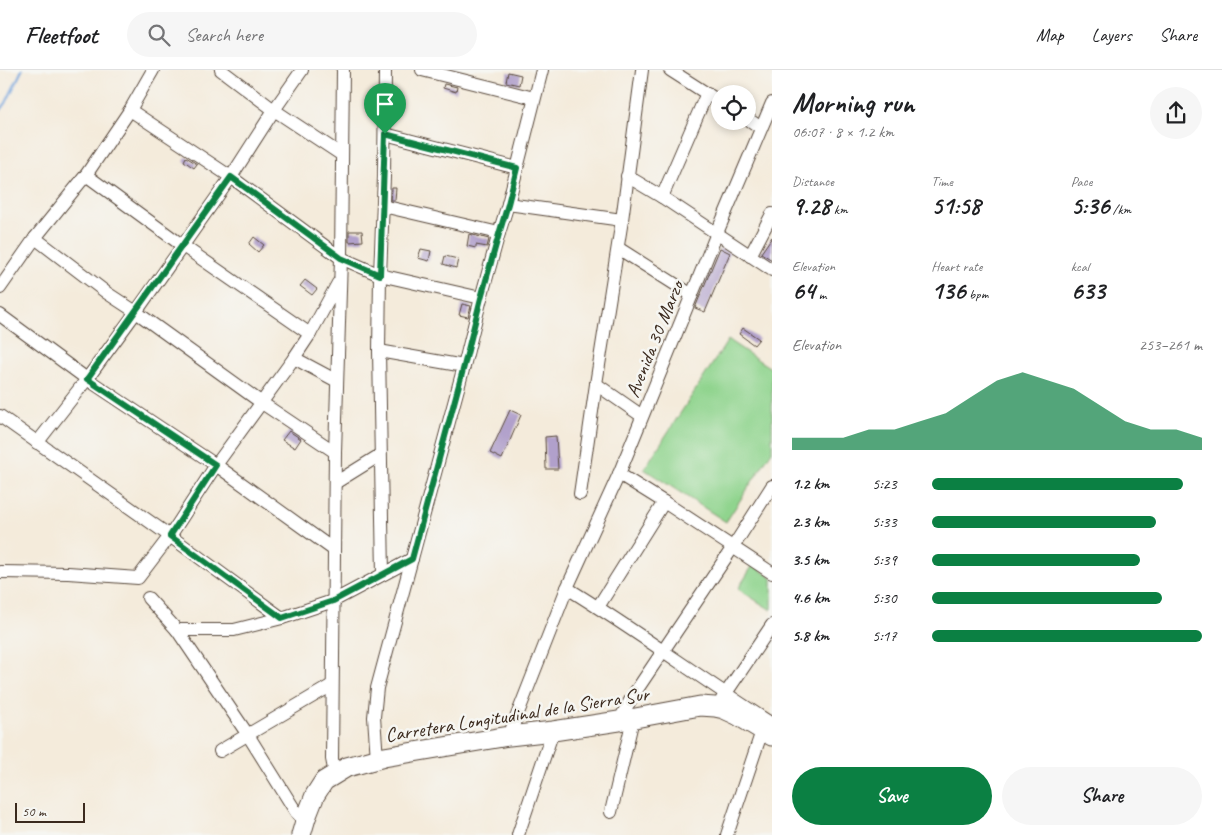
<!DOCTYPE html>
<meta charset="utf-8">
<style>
:root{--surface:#fff;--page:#f6f6f6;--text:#202124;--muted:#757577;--line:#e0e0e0;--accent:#0b8043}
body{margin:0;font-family:Caveat,sans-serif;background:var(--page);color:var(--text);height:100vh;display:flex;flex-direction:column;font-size:19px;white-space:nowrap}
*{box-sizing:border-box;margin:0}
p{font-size:16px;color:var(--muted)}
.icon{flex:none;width:28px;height:28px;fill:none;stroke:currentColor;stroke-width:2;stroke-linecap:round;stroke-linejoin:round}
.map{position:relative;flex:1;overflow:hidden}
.drawer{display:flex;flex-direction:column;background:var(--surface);width:450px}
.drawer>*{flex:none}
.tools{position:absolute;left:711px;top:15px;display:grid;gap:10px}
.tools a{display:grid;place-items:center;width:45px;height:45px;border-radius:50%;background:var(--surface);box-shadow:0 2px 8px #0003;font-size:25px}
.scale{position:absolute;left:15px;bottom:12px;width:70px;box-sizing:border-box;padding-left:5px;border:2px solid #3b2a1e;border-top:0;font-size:14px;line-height:18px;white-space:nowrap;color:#3b2a1e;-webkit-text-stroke:4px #f6f6f2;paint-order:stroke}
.pin{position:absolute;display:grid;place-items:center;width:42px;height:42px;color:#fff;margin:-51px -21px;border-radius:50% 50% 50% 0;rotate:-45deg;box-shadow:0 0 5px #0007}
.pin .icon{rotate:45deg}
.round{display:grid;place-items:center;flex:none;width:52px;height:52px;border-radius:26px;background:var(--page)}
.overview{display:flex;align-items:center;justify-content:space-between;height:85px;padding:0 20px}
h1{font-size:28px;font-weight:700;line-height:38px}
.figures{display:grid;grid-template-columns:repeat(3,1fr);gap:8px;height:85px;padding:5px 20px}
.figures div{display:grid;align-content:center}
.figures b{font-size:25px;font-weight:700}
.figures small{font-size:14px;font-weight:400}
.figures p{font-size:14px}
.chart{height:140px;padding:10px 20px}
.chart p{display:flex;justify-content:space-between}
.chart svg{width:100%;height:90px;margin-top:5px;fill:var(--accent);opacity:.7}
.primary-button{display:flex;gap:10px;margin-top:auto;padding:10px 20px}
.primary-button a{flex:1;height:58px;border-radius:30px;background:var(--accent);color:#fff;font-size:20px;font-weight:700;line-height:58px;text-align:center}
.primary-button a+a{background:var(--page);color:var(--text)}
ul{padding:0 20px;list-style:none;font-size:16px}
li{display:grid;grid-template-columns:80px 60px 1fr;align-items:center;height:38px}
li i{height:12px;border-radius:6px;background:var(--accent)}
header{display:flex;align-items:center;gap:30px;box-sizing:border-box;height:70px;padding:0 25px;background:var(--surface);border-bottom:1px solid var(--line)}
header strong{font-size:24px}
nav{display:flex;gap:28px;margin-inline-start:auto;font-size:18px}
.search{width:350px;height:45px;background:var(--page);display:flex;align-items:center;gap:12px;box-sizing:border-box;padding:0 18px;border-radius:28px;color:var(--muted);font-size:19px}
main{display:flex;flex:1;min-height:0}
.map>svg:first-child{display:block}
.green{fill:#90d48e;stroke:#667f56}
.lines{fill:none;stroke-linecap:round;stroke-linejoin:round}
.stream{stroke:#70a1da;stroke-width:2.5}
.building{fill:#b1a0cb}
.minor-casing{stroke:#57473a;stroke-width:14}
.highway-casing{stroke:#57473a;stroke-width:21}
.minor{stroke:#fff;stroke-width:12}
.highway{stroke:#fff;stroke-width:19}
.route-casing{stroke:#fff;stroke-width:10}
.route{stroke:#0b8043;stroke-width:6}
.labels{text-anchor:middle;stroke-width:5;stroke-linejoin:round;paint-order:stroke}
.street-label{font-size:20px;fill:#3b2a1e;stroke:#f6f6f2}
</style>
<header>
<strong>Fleetfoot</strong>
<div class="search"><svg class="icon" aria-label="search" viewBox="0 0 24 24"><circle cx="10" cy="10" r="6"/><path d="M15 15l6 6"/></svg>Search here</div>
<nav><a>Map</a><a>Layers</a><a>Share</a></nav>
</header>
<main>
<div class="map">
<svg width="772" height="765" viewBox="0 0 772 765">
<rect width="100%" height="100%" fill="#f6f6f2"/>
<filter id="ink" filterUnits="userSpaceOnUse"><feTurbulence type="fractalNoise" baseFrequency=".02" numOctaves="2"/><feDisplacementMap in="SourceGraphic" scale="10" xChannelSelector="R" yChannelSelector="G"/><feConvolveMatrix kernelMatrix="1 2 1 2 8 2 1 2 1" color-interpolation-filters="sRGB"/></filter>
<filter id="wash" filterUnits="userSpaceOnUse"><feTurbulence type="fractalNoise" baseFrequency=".0096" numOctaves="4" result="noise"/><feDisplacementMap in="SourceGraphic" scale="20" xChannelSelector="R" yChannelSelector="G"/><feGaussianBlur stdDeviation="1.12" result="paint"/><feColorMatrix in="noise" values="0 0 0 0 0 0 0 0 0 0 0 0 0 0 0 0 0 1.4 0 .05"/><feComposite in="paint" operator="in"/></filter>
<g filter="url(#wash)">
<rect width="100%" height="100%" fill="#f4ebdb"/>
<g class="green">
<polygon points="728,270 772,299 772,381 726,452 644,399"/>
<polygon points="753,495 772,508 772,539 771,540 738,519"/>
</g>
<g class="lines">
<polyline class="stream" points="0,41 6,33 22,0"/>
</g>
<g id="blocks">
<g class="building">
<polygon points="508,2 521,5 519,15 506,12"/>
<polygon points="444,14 457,17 456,22 443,18"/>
<polygon points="186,87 197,94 194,98 184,91"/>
<polygon points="392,118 396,118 395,130 391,130"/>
<polygon points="349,161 362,161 363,171 349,172"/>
<polygon points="469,164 489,169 487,177 476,175 476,178 467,176"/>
<polygon points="254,167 264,175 258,182 249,174"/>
<polygon points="772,167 772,190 761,183"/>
<polygon points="720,178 730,183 705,242 695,238"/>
<polygon points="421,179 431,181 429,191 418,188"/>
<polygon points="445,186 458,189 456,198 443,194"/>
<polygon points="305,210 317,219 312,225 300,216"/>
<polygon points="462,234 471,236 468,247 459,245"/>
<polygon points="743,258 759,269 754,275 739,264"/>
<polygon points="510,340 521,345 502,389 490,383"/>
<polygon points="289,361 301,369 295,378 282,370"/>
<polygon points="556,366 558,399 546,399 545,367"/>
</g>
</g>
</g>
<g filter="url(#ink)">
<use href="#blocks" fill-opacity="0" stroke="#57473a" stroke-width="1"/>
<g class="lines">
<defs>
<g id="minor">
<polyline points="221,0 274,40 342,85"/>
<polyline points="422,0 534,28"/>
<polyline points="670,0 720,32"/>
<polyline points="130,40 231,107 341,188 380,205 481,228"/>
<polyline points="748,49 761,58"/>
<polyline points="385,64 517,98"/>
<polyline points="86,105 183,176 310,264"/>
<polyline points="627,106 662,127 772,200"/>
<polyline points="662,127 707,23"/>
<polyline points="508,134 622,150"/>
<polyline points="383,136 499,163"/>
<polyline points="35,168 107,223 136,242 262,333 335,382"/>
<polyline points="618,178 692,225"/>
<polyline points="750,186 772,144"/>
<polyline points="0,218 35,168 86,105 130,40 153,0"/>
<polyline points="0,245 87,309 216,395 334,480"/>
<polyline points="379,281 464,296"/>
<polyline points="294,288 337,311"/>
<polyline points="596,314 642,346"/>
<polyline points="0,346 170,466 282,548"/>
<polyline points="37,373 87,309 136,242 231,107 274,40 302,0"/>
<polyline points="619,404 664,432 772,503"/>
<polyline points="335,413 380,385"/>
<polyline points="580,424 596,314 622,150 642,0"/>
<polyline points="0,502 68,503 138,508 170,466 216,395 294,288 310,264 338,213"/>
<polyline points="383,504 379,281 380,205 384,107 385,0"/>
<path d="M 567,518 C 637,561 703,610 772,654"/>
<polyline points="148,528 177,560 248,665 296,742 305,752"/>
<polyline points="598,537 664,432"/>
<polyline points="177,560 234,560 282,548 333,531 412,489"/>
<polyline points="722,629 772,555"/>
<polyline points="619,651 632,627 733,477 772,416"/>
<polyline points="509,666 567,518 619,404 717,163 772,33"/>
<polyline points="220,681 332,615"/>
<polyline points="377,689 374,647 377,618 464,296 481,228 499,163 508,134 542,0"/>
<polyline points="335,704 332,689 335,382 341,188 343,0"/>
<polyline points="611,742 633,649"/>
<polyline points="518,765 553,661"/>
<polyline points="727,765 762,661"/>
</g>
<polyline id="highway" points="301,765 306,748 315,725 324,711 347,697 384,687 509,666 553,661 619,651 700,636 715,637 724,639 737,645 772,666"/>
</defs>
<use href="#minor" class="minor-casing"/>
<use href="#highway" class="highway-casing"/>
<use href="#minor" class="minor"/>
<use href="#highway" class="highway"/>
</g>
</g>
<g class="lines" filter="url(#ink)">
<defs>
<polygon id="route" points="385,64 517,98 508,134 499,164 481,228 464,296 412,489 333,531 282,548 170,466 216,395 87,309 231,107 341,188 380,205"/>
</defs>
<use href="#route" class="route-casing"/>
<use href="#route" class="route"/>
</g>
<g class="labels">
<g class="street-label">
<text transform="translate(654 269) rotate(-68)" y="7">Avenida 30 Marzo</text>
<text transform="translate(517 644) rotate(-9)" y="7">Carretera Longitudinal de la Sierra Sur</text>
</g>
</g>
</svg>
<div class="tools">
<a><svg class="icon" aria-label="locate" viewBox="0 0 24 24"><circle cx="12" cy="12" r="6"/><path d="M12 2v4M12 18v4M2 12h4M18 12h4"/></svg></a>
</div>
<div class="scale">50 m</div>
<div class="pin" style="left:385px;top:64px;background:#1e9e55"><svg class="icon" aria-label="arrive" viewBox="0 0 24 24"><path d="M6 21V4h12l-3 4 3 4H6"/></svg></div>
</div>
<section class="drawer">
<div class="overview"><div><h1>Morning run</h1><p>06:07 · 8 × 1.2 km</p></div><a class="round"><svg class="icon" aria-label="share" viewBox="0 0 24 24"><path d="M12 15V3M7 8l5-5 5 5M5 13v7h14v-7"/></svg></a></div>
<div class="figures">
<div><p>Distance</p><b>9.28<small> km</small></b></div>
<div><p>Time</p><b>51:58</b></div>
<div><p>Pace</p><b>5:36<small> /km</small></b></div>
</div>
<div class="figures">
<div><p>Elevation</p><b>64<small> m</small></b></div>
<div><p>Heart rate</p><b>136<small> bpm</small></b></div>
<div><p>kcal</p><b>633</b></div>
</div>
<div class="chart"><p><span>Elevation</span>253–261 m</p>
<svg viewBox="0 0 160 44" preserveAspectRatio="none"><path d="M0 44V38L10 38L20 38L30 34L40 34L50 30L60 26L70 18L80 10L90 6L100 10L110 14L120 22L130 30L140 34L150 34L160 38V44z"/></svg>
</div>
<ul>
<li><b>1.2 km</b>5:23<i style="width:93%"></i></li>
<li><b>2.3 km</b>5:33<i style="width:83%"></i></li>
<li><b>3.5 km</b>5:39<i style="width:77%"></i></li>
<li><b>4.6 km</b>5:30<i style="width:85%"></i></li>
<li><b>5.8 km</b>5:17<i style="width:100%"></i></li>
</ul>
<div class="primary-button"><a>Save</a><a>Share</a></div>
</section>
</main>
